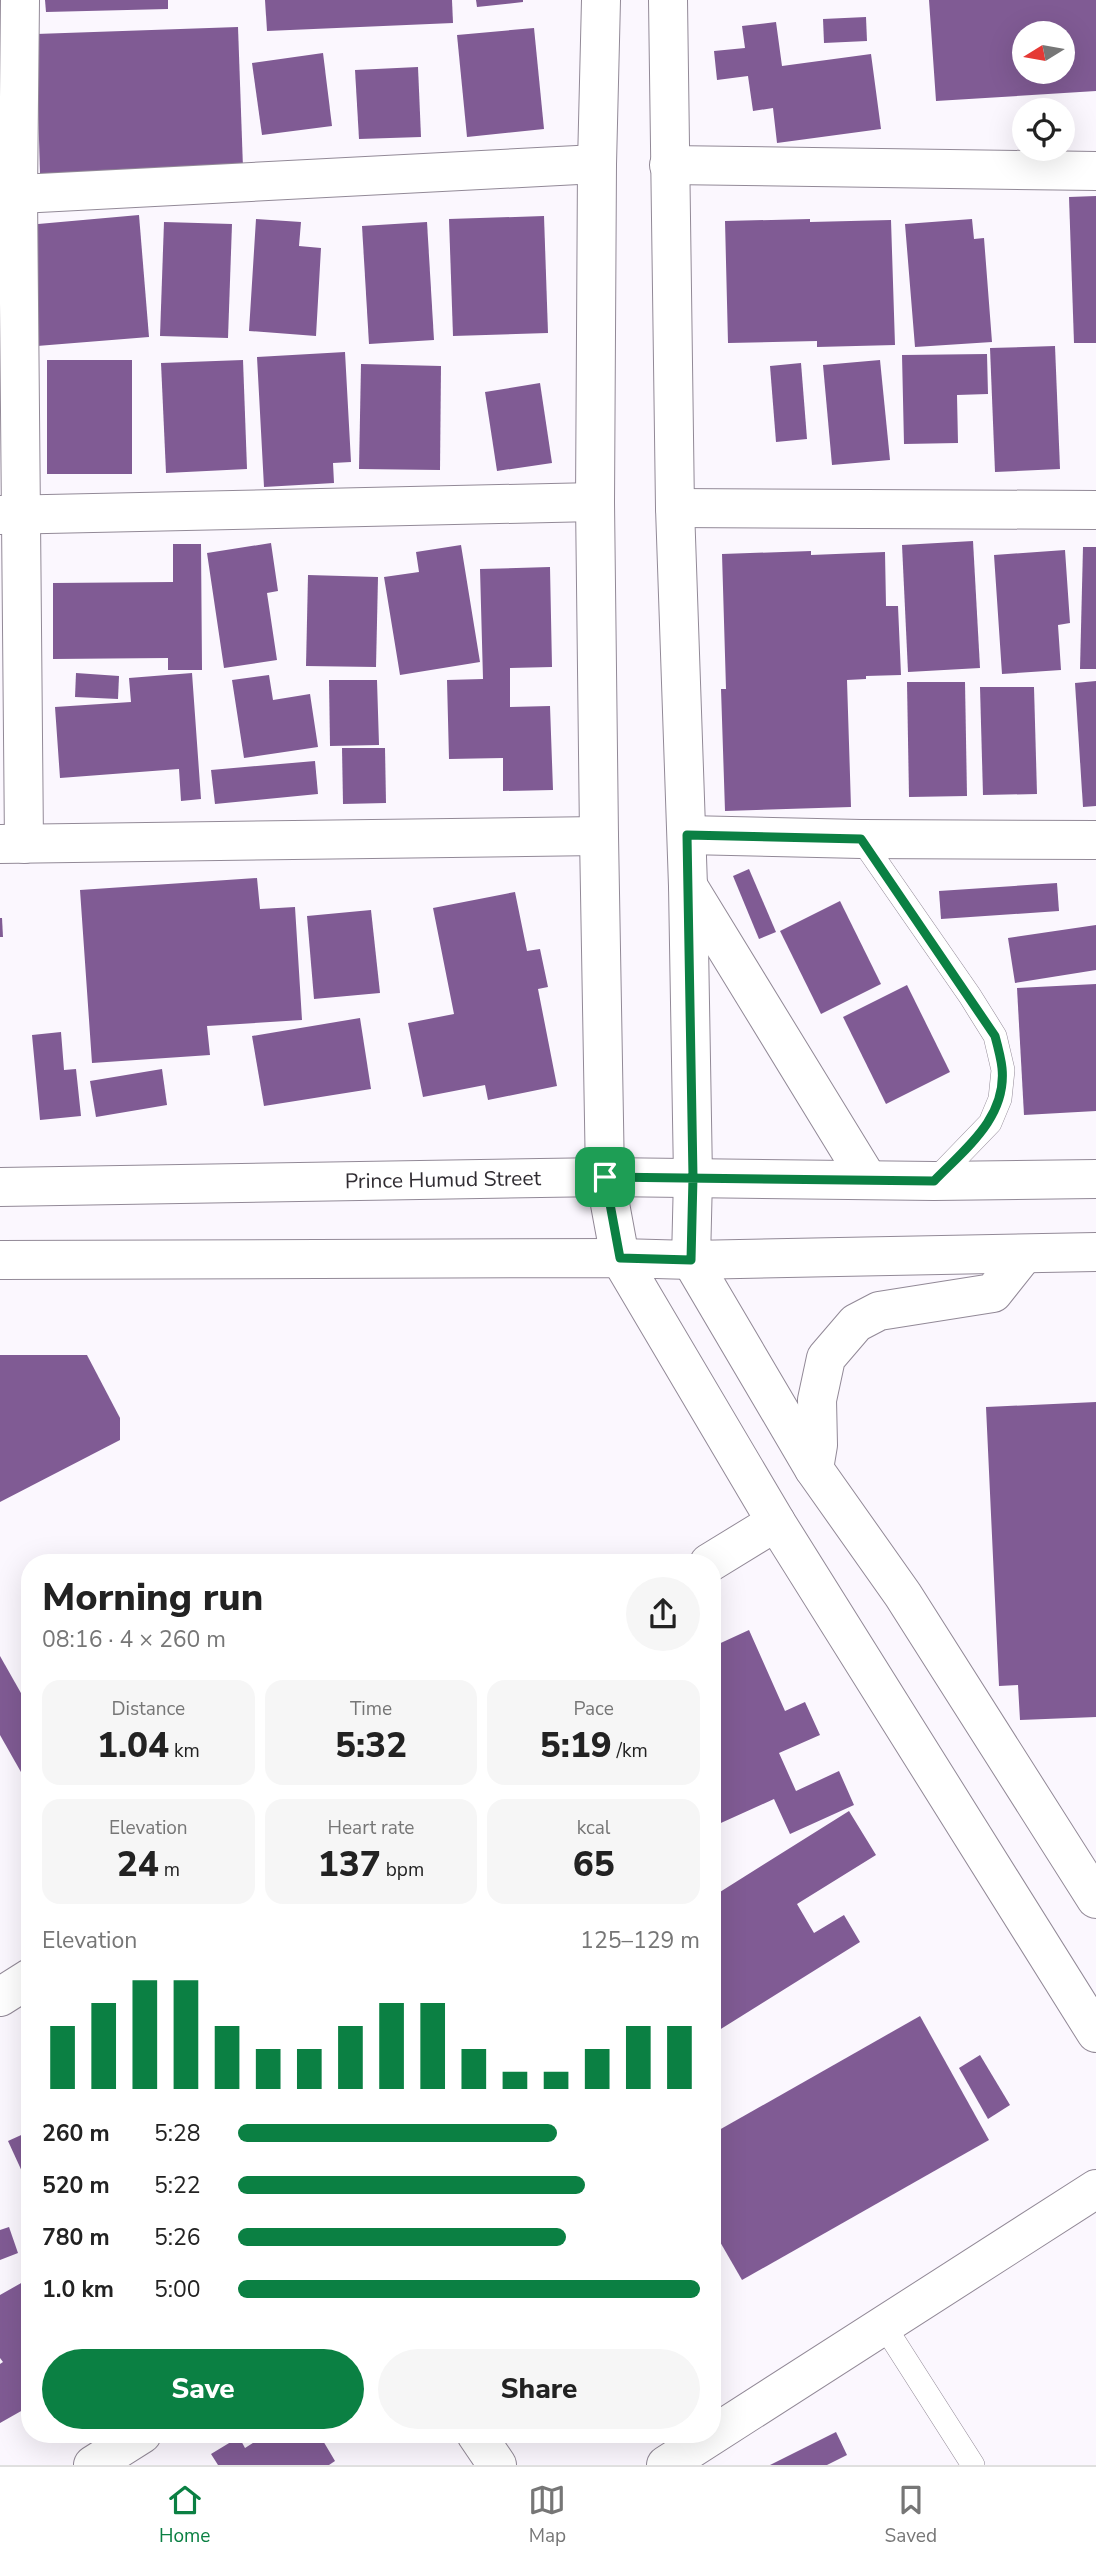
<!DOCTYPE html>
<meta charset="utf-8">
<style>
:root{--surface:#fff;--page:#f6f6f6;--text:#222;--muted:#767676;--line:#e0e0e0;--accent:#0b8043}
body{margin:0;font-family:"Nunito Sans",sans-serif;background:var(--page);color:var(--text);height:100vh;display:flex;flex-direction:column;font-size:26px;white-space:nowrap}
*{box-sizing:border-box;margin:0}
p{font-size:23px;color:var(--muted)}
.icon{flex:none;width:38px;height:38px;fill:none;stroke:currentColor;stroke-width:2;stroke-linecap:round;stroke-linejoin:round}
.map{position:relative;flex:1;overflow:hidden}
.sheet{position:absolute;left:21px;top:1554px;width:700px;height:889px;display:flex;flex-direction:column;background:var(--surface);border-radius:28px;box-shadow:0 7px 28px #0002}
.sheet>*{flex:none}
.needle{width:46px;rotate:259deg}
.buttons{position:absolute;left:1012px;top:21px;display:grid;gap:14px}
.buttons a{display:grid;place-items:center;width:63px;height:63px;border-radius:50%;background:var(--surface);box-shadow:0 7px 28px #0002;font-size:35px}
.pin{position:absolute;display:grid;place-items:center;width:60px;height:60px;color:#fff;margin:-30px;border-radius:14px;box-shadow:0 4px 10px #0006}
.round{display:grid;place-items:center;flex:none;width:74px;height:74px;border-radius:37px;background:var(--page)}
.headline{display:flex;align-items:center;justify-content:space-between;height:119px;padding:0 21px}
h1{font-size:38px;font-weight:800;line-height:52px}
.stats{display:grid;grid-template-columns:repeat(3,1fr);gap:10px;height:119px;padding:7px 21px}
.stats div{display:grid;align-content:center;border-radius:18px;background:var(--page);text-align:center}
.stats b{font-size:35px;font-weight:800}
.stats small{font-size:19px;font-weight:400}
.stats p{font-size:19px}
.chart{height:196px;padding:14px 21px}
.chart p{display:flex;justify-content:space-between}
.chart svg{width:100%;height:126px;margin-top:7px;stroke:var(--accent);stroke-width:6}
.action{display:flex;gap:14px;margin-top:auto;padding:14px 21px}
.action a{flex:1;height:80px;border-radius:42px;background:var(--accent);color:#fff;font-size:28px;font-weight:800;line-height:80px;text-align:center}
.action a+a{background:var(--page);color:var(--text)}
ul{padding:0 21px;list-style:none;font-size:23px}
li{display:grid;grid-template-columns:112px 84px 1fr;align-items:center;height:52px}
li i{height:18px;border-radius:9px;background:var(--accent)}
.tab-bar{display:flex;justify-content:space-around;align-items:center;height:98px;border-top:2px solid var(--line);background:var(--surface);font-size:19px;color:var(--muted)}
.tab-bar a{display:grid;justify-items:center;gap:4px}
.tab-bar .active{color:var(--accent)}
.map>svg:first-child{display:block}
.building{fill:#805b94;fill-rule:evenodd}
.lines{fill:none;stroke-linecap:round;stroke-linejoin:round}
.lane-casing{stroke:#928997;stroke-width:24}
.street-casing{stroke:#928997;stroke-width:40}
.secondary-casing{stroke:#928997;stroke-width:40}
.lane{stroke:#fff;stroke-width:23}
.street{stroke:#fff;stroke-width:38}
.secondary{stroke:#fff;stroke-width:38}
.route-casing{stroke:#fff;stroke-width:14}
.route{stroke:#0b8043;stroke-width:9}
.labels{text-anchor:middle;stroke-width:7;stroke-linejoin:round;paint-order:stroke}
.street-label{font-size:21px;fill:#302c32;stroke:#fff}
</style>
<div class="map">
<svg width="1096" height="2465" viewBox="0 0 1096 2465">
<rect width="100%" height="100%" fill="#fbf7fe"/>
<g class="building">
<polygon points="45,0 168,0 168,9 46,12"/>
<polygon points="265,0 452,0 453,23 267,31"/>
<polygon points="476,0 523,0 523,2 477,7"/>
<path d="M 929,0 L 1096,0 L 1096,91 L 936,101 ZM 1024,33 L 1062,33 L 1062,72 L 1024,72 Z"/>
<polygon points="866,17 867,41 824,43 823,19"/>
<polygon points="776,22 782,66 871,54 881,129 777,143 773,108 753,111 748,76 717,80 714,51 745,48 742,26"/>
<polygon points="238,27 243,168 40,174 36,34"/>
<polygon points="534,28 544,129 467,137 457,35"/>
<polygon points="323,53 332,126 262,135 252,63"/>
<polygon points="418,67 421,137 359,139 355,70"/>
<polygon points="1096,196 1096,343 1074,343 1069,197"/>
<polygon points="139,215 149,337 37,346 27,225"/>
<polygon points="544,216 548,333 453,336 449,219"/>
<polygon points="256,219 301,222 299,246 321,248 316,336 249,331"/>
<polygon points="810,219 810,222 891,220 895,345 817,347 817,341 728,343 725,221"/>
<polygon points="972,219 974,239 984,238 992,342 915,347 905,224"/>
<polygon points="164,222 232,224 228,338 160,336"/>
<polygon points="427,222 434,340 369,344 362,226"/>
<polygon points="1055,346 1060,469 995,472 990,348"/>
<polygon points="345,352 351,462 333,463 334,483 264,487 257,357"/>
<polygon points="987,354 988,394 957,395 958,443 904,444 902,355"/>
<rect x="47" y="360" width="85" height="114"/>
<polygon points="243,360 247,469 166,473 161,363"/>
<polygon points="880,360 890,460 832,465 823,365"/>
<polygon points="801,363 807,439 776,442 770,366"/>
<polygon points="361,364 441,366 440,470 359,469"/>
<polygon points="540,383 552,463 497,471 485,392"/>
<polygon points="973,541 980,668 908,672 902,545"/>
<polygon points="271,543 278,591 267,593 277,660 224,668 207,553"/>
<polygon points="173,544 201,544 202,670 168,670 168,658 53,659 53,583 173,582"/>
<polygon points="461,545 480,662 400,675 384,577 419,572 416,552"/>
<polygon points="1083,547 1096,547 1096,669 1080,669"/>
<polygon points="1065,550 1070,623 1058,625 1061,670 1002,674 994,555"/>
<polygon points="811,551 811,555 885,552 886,606 898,606 901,675 866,676 866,679 847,680 851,807 725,811 721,689 726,689 722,554"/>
<polygon points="550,567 552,667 510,668 510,707 550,706 553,790 503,791 503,758 449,759 447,680 483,679 480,569"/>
<polygon points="308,575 378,577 376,667 306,666"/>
<polygon points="76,673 119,676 118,699 75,697"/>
<polygon points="192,673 201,799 181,801 179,769 60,778 55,707 131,702 129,678"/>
<polygon points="269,675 273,700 310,694 318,747 244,758 232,680"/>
<polygon points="329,680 377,680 379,745 330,746"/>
<polygon points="1096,681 1096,806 1083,807 1075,683"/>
<polygon points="907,682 965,682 967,796 909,797"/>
<polygon points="980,687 1034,687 1037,794 983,795"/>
<polygon points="342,748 385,748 386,803 343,804"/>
<polygon points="315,761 318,794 215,804 211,770"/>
<polygon points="749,869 776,932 759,939 733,876"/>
<polygon points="257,878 260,909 295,907 302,1020 207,1026 210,1055 92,1063 80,890"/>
<polygon points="1057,883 1059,911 941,919 939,891"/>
<polygon points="515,892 527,951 540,949 548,987 538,989 557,1086 488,1100 485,1085 423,1097 408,1023 454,1014 433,908"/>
<polygon points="840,901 881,984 821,1014 780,931"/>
<polygon points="371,910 380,993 314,999 307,916"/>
<polygon points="0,918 2,918 3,937 0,937"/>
<polygon points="1096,925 1096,970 1015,983 1008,938"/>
<polygon points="1096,984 1096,1111 1024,1115 1017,988"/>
<polygon points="907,985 950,1072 886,1104 843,1017"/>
<polygon points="360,1018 371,1089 264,1106 252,1036"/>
<polygon points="61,1032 64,1070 76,1069 81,1116 40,1120 32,1035"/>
<polygon points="162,1069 167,1105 96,1117 90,1081"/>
<polygon points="0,1355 87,1355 120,1418 120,1440 0,1502"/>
<polygon points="1096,1402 1096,1717 1020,1720 1018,1685 999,1686 986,1407"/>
<polygon points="749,1630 785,1711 805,1702 820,1735 779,1753 796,1791 839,1771 854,1805 790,1834 774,1799 712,1827 712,1647"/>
<polygon points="0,1656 30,1709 30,1788 0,1735"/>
<polygon points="849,1811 876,1855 797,1904 814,1933 844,1915 860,1942 716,2032 712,2026 712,1897"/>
<polygon points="920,2016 989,2140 742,2280 712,2228 712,2134"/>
<polygon points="980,2055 1010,2105 988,2119 959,2068"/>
<polygon points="30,2131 30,2189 8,2141"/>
<polygon points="9,2227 18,2253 0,2260 0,2230"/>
<polygon points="30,2278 30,2406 0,2423 0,2364 3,2362 0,2358 0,2295"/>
<polygon points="836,2432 847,2455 827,2465 770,2465"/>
<polygon points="267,2434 319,2434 335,2461 329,2465 218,2465 211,2454 239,2437 245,2448"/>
</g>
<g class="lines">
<defs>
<g id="lane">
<polyline points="861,839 970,996 995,1036 1003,1070 1000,1099 990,1123 934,1181"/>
<polyline points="883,2324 973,2465"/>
</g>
<g id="street">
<polyline points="20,0 18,195 24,844"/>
<polyline points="669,165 1096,171"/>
<polyline points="0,195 597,164"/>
<polyline points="675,508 1096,510"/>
<polyline points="0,515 595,502"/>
<polyline points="687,835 861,839 1096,840"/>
<polyline points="0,844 599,836"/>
<polyline points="688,886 868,1180"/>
<polyline points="709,1563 776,1522"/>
<polyline points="0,1997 30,1978"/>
<polyline points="476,2434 497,2465"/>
<polyline points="93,2465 142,2434"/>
<polyline points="666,2465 1096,2189"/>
</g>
<g id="secondary">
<polyline points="601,0 597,164 595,502 599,836 605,1177 620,1258 776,1522 1096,2033"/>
<polyline points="668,0 675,508 688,886 693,1177 691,1260 814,1469 903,1595 1096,1899"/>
<path id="s1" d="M 0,1187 L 605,1177 L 934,1181 L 1096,1179"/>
<polyline points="0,1260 620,1258 691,1260 1096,1252"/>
<polyline points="814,1469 818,1445 817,1400 826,1358 856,1323 879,1311 993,1293 1024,1254"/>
</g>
</defs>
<use href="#lane" class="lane-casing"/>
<use href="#street" class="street-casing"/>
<use href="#secondary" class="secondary-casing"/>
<use href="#lane" class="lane"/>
<use href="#street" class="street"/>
<use href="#secondary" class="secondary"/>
</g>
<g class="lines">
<defs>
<path id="route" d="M 605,1177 L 620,1258 L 691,1260 L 693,1177 L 687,835 L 861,839 L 995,1036 C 998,1047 1001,1058 1002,1068 C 1007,1118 965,1149 934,1181 L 605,1177"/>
</defs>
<use href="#route" class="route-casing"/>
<use href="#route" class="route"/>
</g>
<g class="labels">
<g class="street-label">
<text dy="7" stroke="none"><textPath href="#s1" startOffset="443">Prince Humud Street</textPath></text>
</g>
</g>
</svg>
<div class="buttons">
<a><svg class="needle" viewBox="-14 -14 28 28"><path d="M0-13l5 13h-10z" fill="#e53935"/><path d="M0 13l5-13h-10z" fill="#767676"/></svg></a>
<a><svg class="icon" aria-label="locate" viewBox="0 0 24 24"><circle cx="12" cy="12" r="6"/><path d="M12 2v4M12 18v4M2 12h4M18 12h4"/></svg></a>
</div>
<div class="pin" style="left:605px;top:1177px;background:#1e9e55"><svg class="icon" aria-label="arrive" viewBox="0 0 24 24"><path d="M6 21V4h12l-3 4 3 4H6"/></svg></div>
<section class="sheet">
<div class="headline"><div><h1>Morning run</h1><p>08:16 · 4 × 260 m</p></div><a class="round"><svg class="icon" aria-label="share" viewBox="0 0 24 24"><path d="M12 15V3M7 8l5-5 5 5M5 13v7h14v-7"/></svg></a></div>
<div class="stats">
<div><p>Distance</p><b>1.04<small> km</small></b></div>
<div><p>Time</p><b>5:32</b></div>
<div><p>Pace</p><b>5:19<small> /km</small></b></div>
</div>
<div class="stats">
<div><p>Elevation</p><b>24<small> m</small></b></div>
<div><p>Heart rate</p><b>137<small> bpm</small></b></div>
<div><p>kcal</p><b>65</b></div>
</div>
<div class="chart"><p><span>Elevation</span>125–129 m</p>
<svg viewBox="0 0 160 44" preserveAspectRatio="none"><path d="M5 44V22M15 44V14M25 44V6M35 44V6M45 44V22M55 44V30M65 44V30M75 44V22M85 44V14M95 44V14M105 44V30M115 44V38M125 44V38M135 44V30M145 44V22M155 44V22"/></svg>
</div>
<ul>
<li><b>260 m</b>5:28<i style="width:69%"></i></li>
<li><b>520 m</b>5:22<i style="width:75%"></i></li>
<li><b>780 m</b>5:26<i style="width:71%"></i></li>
<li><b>1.0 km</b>5:00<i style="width:100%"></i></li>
</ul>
<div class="action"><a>Save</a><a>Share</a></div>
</section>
</div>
<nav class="tab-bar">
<a class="active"><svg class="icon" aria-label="home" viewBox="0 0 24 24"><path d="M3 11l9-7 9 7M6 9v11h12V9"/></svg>Home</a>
<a><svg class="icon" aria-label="map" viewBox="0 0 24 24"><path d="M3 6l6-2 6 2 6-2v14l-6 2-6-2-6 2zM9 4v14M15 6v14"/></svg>Map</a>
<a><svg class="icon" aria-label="saved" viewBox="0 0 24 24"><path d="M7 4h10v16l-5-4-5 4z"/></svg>Saved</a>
</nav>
